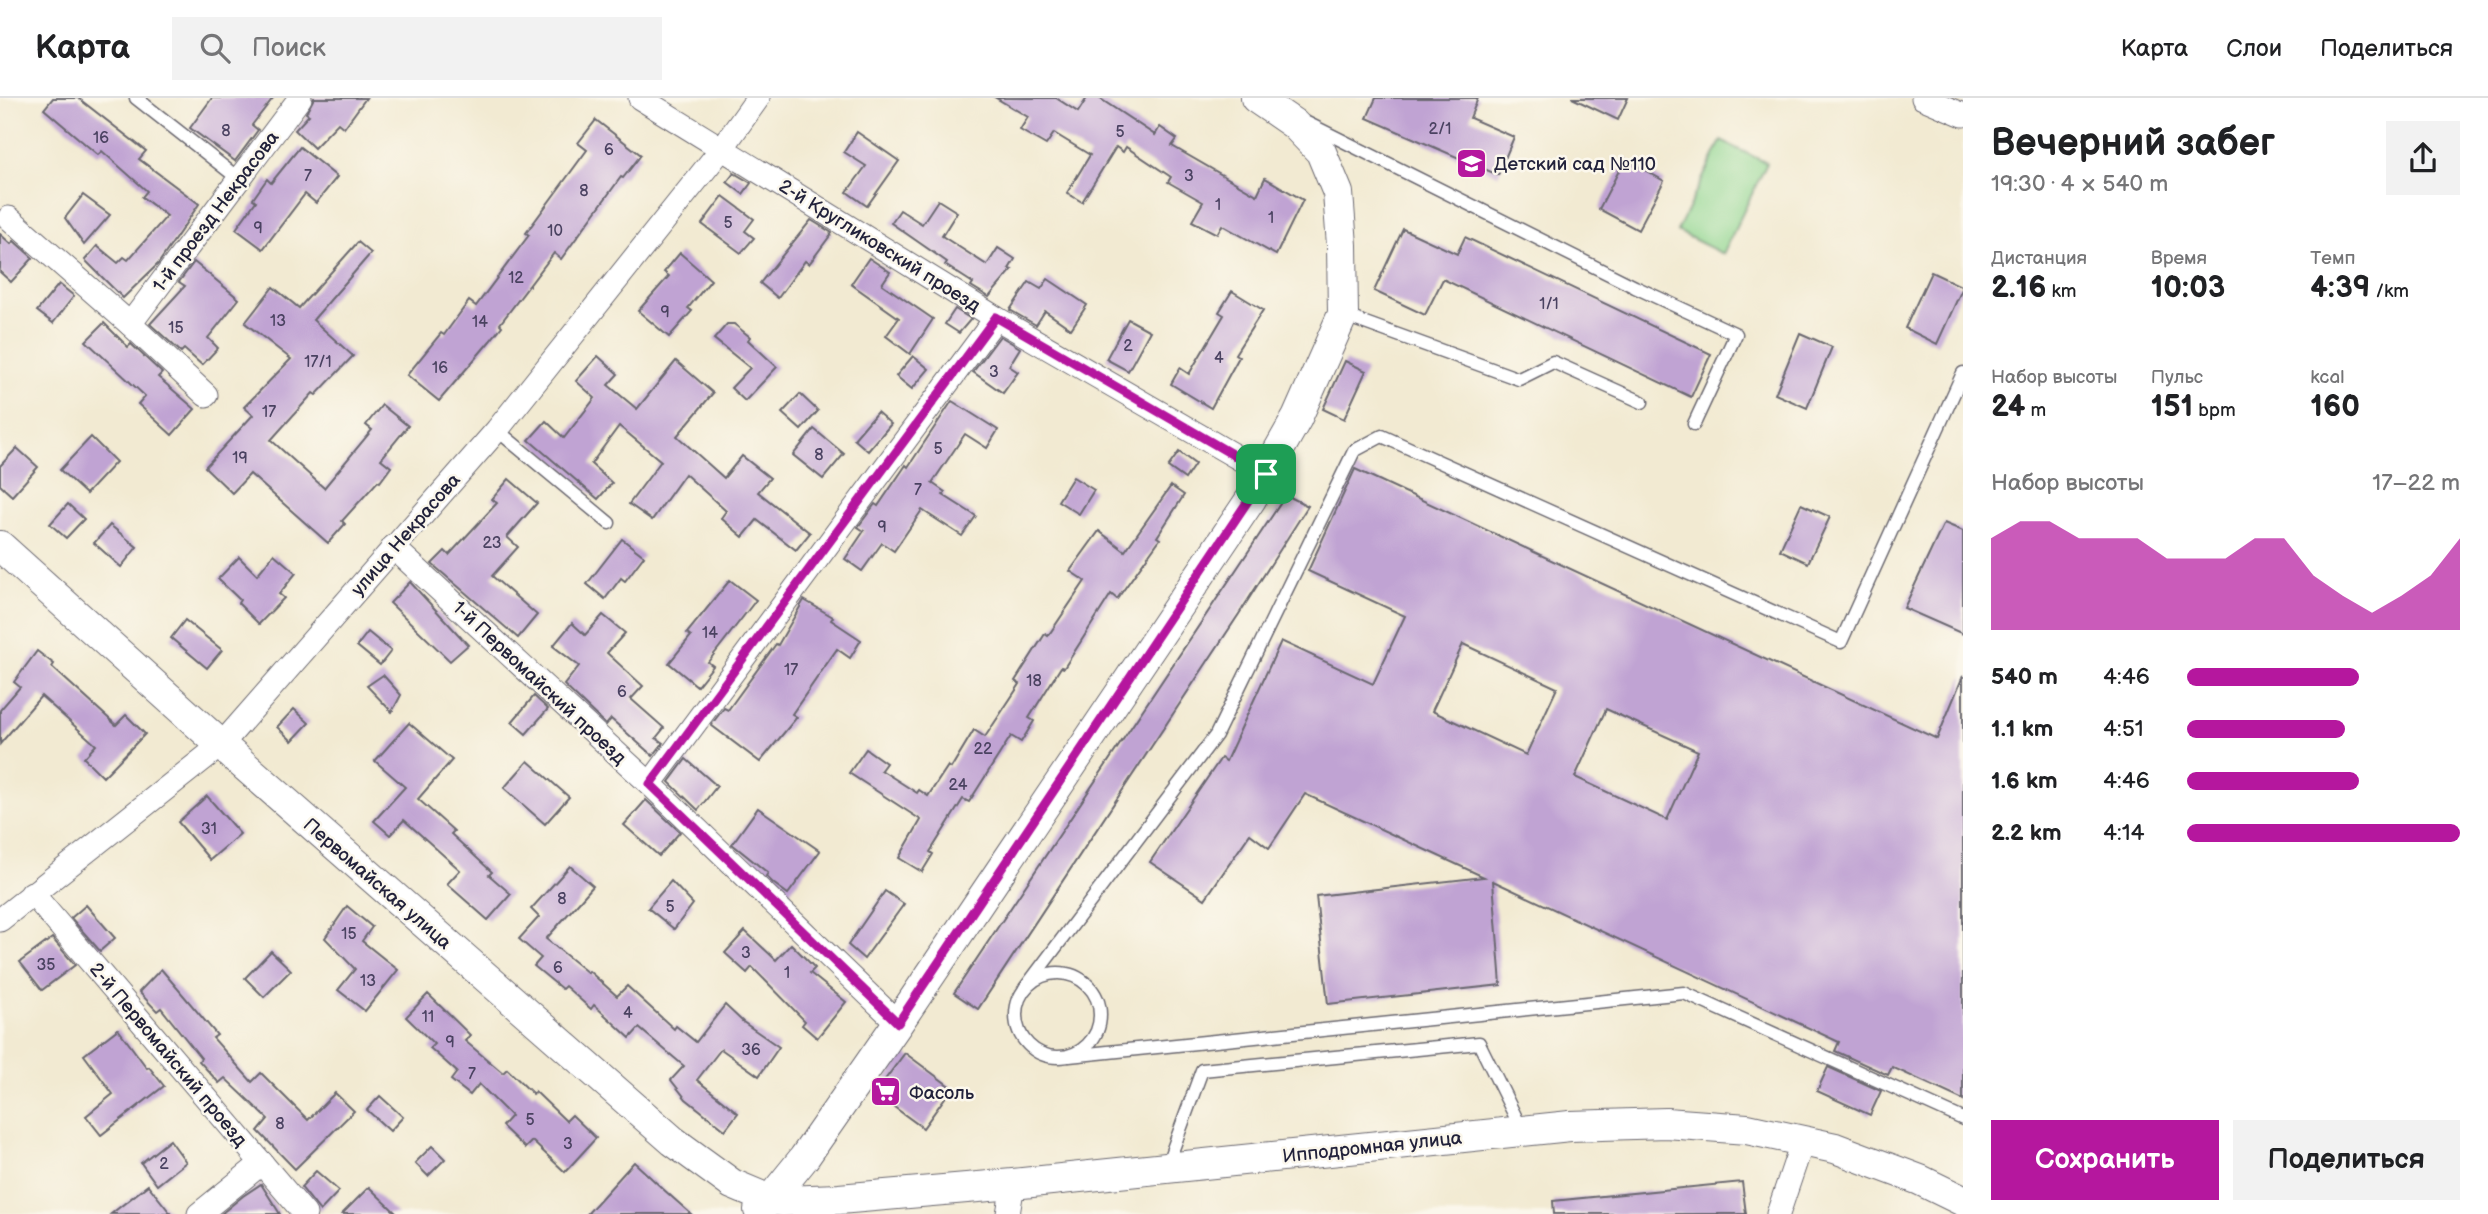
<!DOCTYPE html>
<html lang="ru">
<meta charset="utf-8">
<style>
:root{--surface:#fff;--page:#f2f2f2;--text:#202124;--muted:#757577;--line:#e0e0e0;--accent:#b5179e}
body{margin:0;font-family:"Balsamiq Sans",sans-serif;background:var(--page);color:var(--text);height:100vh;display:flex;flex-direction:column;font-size:26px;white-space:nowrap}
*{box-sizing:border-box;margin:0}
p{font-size:23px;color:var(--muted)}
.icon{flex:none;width:38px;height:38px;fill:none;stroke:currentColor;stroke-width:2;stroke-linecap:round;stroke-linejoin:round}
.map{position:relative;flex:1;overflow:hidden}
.side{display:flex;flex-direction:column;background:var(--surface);width:525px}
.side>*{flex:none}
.pin{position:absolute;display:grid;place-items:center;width:60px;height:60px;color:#fff;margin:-30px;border-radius:14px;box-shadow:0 4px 10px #0006}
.round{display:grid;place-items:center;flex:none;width:74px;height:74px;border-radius:0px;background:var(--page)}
.summary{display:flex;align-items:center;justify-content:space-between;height:119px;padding:0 28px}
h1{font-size:38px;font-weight:800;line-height:52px}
.stats{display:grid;grid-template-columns:repeat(3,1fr);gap:10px;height:119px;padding:7px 28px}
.stats div{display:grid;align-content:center}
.stats b{font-size:30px;font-weight:800}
.stats small{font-size:19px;font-weight:400}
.stats p{font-size:19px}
.chart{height:196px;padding:14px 28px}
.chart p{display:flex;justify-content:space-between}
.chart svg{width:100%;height:126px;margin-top:7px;fill:var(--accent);opacity:.7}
.button{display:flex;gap:14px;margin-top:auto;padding:14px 28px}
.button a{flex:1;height:80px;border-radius:0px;background:var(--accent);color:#fff;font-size:28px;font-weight:800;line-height:80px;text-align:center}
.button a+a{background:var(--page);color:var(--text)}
ul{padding:0 28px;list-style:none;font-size:23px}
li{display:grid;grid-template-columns:112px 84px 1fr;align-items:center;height:52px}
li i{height:18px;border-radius:9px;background:var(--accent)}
header{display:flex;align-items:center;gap:42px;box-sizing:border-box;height:98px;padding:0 35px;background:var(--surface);border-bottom:2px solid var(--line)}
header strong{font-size:33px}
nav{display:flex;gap:38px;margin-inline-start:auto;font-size:24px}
.search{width:490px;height:63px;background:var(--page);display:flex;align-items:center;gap:18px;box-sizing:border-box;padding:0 24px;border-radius:0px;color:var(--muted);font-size:26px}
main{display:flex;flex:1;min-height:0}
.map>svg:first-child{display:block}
.green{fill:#91d690;stroke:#5a7c66;stroke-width:2}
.building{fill:#c0a3d3;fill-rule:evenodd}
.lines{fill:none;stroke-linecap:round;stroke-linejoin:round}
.service-casing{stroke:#6b6870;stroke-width:15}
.minor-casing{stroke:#6b6870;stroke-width:25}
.tertiary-casing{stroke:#6b6870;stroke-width:32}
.service{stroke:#fff;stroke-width:12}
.minor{stroke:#fff;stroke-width:23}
.tertiary{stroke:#fff;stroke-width:30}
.route-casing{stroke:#fff;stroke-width:14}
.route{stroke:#b5179e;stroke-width:9}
.labels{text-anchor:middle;stroke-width:5;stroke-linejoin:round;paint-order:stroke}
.number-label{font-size:16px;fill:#4a4261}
.poi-label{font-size:19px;fill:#22223b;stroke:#fbf7ec;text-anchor:start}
.street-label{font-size:19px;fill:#22223b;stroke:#fbf7ec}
</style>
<header>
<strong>Карта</strong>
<div class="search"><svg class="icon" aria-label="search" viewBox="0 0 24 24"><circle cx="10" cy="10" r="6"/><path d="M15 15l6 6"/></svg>Поиск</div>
<nav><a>Карта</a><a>Слои</a><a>Поделиться</a></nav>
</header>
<main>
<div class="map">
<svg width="1963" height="1116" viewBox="0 0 1963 1116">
<rect width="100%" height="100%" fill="#fbf7ec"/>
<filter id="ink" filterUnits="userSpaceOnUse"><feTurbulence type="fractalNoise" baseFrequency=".0143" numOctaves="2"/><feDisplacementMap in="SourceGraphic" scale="14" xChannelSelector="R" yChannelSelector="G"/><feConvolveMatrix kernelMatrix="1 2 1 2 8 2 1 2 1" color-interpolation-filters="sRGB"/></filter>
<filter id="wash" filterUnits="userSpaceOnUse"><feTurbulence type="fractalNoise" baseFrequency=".00686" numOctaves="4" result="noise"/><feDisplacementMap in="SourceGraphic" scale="28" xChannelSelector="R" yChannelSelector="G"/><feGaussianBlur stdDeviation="1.57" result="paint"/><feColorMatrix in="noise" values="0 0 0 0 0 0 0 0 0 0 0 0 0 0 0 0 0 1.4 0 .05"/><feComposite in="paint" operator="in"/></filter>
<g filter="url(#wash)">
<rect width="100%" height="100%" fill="#f2ead2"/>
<polygon class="green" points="1721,43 1767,65 1723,156 1677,133"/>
<g id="blocks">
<g class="building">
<polygon points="53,0 78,0 146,53 139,61 199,106 158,166 123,200 85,162 97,148 118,165 124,159 128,162 167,118 142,99 147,93 102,53 98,57 44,11"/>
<polygon points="212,0 273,0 252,27 258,32 235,63 190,30"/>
<polygon points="314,0 366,0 344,30 338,25 314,50 295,32 309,17 306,15"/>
<polygon points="996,0 1056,0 1078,14 1087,0 1099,0 1155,37 1160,29 1177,41 1172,48 1257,97 1265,80 1303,102 1276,157 1222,127 1217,136 1192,123 1203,104 1168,84 1171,79 1126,49 1123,54 1116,49 1082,104 1067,95 1090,57 1054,35 1046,47 1020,32 1028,19"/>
<polygon points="1376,0 1478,0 1470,20 1514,39 1498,77 1367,20"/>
<polygon points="1572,0 1628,0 1618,22"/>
<polygon points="596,22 641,57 623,80 621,79 561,161 554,155 500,226 502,228 490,243 439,303 407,277 441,235 444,237 469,203 476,208 529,137 526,135 587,52 578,45"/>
<polygon points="857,34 899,63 867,108 847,94 866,68 844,54"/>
<polygon points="300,49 337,79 316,105 305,96 263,151 236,131 256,103 253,101 267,81 271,85"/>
<polygon points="1625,61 1664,83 1638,132 1599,111"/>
<polygon points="734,75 751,85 743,96 727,84"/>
<polygon points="83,97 110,117 84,147 65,120"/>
<polygon points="723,98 754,121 745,133 754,140 741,155 702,126"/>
<polygon points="938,102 957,114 942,138 987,167 998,150 1015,161 1009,171 1012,172 989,199 971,188 973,185 945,167 947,164 891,125 900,112 922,126"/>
<polygon points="811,122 832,135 809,166 805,163 778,200 760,185"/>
<polygon points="1403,131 1457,156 1465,139 1711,256 1691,299 1443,181 1425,217 1374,193"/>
<polygon points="0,136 11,146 14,143 33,160 11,184 0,174"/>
<polygon points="358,144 371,155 313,222 353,258 316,297 313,295 271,342 324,390 372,332 366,327 382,307 408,328 381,361 391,369 380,384 378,383 342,423 345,426 328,445 250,376 232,395 205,369 253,317 244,309 291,261 245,225 273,189 299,210"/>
<polygon points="680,155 711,182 688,210 692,213 669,239 638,213 669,178 664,174"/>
<polygon points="869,160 890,174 882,186 933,221 910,256 886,238 899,220 851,186"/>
<polygon points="194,164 239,201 208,240 218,250 202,267 184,251 181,254 150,226 185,188 179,184"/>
<polygon points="1931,174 1963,189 1937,246 1905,230"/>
<polygon points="1048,181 1087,207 1071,231 1045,213 1036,227 1010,212 1029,184 1041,191"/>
<polygon points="59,186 74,198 53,225 37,213"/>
<polygon points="1232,193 1263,212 1235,256 1239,259 1211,310 1171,286 1180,270 1189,276 1224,217 1219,214"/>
<polygon points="955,211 971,221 959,235 945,226"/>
<polygon points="1128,221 1150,233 1128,273 1106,261"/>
<polygon points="104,225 128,249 131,246 162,275 158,279 195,311 172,337 138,306 145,298 86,243"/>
<polygon points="727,226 734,226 750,239 748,242 777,269 745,303 731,290 750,270 714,241"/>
<polygon points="1800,235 1832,249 1807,310 1775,296"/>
<polygon points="1000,238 1020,250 1009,268 1018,274 1003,295 973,274"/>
<polygon points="598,258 618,276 608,287 637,311 676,263 713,295 677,338 724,380 742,358 770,380 758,394 810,435 796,452 757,422 743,439 721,420 726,413 685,376 652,422 629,406 661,363 619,328 591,366 612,385 598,401 529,342 546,323 564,340 595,300 576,283"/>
<polygon points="913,258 929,271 912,291 896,278"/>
<polygon points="1345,263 1366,273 1344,321 1323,311"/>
<polygon points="800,296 818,313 801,332 782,315"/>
<polygon points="952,303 998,332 987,350 965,336 932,385 945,394 943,397 976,418 962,438 922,412 894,453 882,445 862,473 845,461 864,433 858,429 875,406 878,408 906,367 908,369"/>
<polygon points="877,314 891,326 868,353 854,341"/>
<polygon points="814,331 844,356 823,381 793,357"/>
<polygon points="91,339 116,364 86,396 60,372"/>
<polygon points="17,350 38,369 12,398 0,387 0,368"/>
<polygon points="1179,354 1195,366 1185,381 1168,369"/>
<path d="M 1355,371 L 1937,641 L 1963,578 L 1963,1002 L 1892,969 L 1888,977 L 1835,953 L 1839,944 L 1493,783 L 1501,887 L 1328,906 L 1316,798 L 1484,779 L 1305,696 L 1269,750 L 1250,736 L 1205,801 L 1150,764 L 1221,660 L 1226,663 L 1281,543 L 1373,586 L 1405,518 L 1308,473 ZM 1463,546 L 1557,590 L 1526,657 L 1432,613 ZM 1606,611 L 1698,653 L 1667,722 L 1575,679 Z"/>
<polygon points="1073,379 1094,392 1079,416 1058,403"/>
<polygon points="509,381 537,405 507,439 518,449 492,478 537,517 518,540 432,466 445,453 449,457 497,405 492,401"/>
<polygon points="1171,388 1184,397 1157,439 1160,441 1117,501 1111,496 1064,570 1061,569 1029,620 1034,623 1021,644 1011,638 969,704 963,701 930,754 933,756 922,774 899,760 921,722 849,675 866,651 886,665 881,672 917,695 919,692 928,698 948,668 951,670 974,632 985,639 1020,586 1015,583 1045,536 1048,538 1085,483 1070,473 1099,433 1125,453"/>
<polygon points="1286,397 1308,408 1239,516 978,911 954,895"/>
<polygon points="68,406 84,421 66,440 50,426"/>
<polygon points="1801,406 1830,419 1808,465 1780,452"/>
<polygon points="1944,425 1963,433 1963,536 1904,510"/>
<polygon points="110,427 137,449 121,469 94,445"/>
<polygon points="622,441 644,458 625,483 621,480 605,501 587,486"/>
<polygon points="274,456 296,475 279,496 284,500 259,526 238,505 240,502 218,481 239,459 257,477"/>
<polygon points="730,482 756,502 708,564 713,568 697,588 669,565 691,538 687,535"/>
<polygon points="410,484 468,547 450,563 390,505"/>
<polygon points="804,502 833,519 831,522 861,542 850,560 837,551 792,616 797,619 760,664 711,627 724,610 728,612 776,546 778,547"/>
<polygon points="603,517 625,535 607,555 643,588 631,601 664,630 656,640 663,645 653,658 611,621 606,627 564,587 579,568 553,548 572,525 585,537"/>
<polygon points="185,522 222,552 207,570 171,540"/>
<polygon points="368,534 391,553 380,567 357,548"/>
<polygon points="37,553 54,566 52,569 116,627 126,617 145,636 103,679 84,660 96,647 41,598 0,646 0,612 20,589 14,584"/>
<polygon points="383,577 401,597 392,614 367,588"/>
<polygon points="534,598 548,611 526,636 512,624"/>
<polygon points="294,611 309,625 292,643 277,629"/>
<polygon points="409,625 452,662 418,701 454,733 451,736 492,774 489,777 511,796 488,822 447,786 460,772 404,722 390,737 374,723 405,689 375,663"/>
<polygon points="686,661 717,688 698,712 669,684"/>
<polygon points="528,663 569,699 545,726 504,690"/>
<polygon points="207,698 240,736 210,762 178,724"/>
<polygon points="646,702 680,734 659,758 624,727"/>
<polygon points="758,710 820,753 788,796 773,785 766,778 768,775 732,746"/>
<polygon points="570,768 593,788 546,841 588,875 589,873 617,898 627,888 674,931 676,928 696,944 725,907 743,924 779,949 759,978 721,951 697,982 738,1015 725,1032 686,1001 671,982 684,968 639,930 630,940 594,907 591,911 565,888 562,891 534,868 541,860 519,841 539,819 531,811"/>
<polygon points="671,783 693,806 674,831 648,810"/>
<polygon points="885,793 904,806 864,861 848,847"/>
<polygon points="86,807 115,840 100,853 71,820"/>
<polygon points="347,808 372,829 362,843 398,872 365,913 338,892 355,871 325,840"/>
<polygon points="745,833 776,862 791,846 815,870 810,875 846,904 817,940 802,927 805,923 752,869 747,875 725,855"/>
<polygon points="52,840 75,867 42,892 20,864"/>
<polygon points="271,853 291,872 264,899 245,880"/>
<polygon points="161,871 217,937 213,940 252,984 261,975 308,1022 335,995 354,1013 295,1071 258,1033 268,1021 225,980 219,985 199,963 201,960 161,910 157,913 139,894"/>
<polygon points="428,896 470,937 465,943 503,975 507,971 533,996 535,993 566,1023 572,1017 596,1040 565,1074 532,1043 525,1050 502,1028 511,1018 479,986 470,997 451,982 457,974 430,950 434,946 406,919"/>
<polygon points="118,931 147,970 149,969 164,988 101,1037 86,1018 113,996 84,957"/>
<polygon points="905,955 952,990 923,1030 875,995"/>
<polygon points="1828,969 1881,993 1870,1017 1817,993"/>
<polygon points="380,998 403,1019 390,1033 367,1012"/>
<polygon points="170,1042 186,1064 157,1087 141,1065"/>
<polygon points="432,1048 445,1061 428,1078 415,1065"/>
<polygon points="634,1064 663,1091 691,1116 587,1116"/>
<polygon points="316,1073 339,1093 320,1113 301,1089"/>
<polygon points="1742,1084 1746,1116 1554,1116 1553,1103"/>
<polygon points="261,1086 280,1116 221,1116 243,1098"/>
<polygon points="148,1087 171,1116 111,1116"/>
<polygon points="369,1089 397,1116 342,1116"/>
</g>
</g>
</g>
<g filter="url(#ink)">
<use href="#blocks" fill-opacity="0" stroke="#6b6870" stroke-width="2"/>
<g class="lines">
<defs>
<g id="service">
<polyline points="136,0 239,81"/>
<polyline points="1307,25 1635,189 1736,236 1694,326"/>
<polyline points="1343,217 1519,281 1553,264 1642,304"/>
<polyline points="497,332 609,425"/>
<circle cx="1058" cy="917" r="42"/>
<polyline points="1025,890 1216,637 1354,353 1382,338 1841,544 1963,275"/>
<polyline points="1069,958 1684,895 1963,1021"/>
<polyline points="1166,1070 1202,972 1479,945 1522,1032"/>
</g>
<g id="minor">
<polyline points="640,0 996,220 1266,376"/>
<polyline points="1923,0 1963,17"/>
<polyline points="9,120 130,226 206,297"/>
<polyline points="130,226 300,0"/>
<polyline points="393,449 650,686 898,925"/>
<polyline points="650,686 996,220"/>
<polyline points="32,795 305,1116"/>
<polyline points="0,822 221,647 497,332 723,49 758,0"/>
<polyline points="199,1116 262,1065"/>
<polyline points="1008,1116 1013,1086"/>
<polyline points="1778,1116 1803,1042"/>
</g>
<g id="tertiary">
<polyline points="0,448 221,647 673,1043 732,1086 770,1102 783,1103 839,1101 1013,1086 1570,1028 1666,1025 1747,1031 1835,1050 1920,1082 1963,1103"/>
<polyline points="759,1112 770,1102 804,1060 898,925 1251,401 1297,320 1343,216 1342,147 1338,95 1321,54 1294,26 1256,0"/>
</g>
</defs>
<use href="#service" class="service-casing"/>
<use href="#minor" class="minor-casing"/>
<use href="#tertiary" class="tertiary-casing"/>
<use href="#service" class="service"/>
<use href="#minor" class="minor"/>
<use href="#tertiary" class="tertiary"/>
</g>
</g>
<g class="lines" filter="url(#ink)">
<defs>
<polygon id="route" points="996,219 1266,376 898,925 650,686"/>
</defs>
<use href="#route" class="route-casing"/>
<use href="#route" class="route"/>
</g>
<defs>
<symbol id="school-square" viewBox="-11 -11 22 22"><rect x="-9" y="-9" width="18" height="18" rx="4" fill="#b5179e" stroke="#fbf7ec"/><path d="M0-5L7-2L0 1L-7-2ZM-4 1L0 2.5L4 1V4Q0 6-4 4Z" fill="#fff"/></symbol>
<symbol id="supermarket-square" viewBox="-11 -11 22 22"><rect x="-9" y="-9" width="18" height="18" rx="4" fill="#b5179e" stroke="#fbf7ec"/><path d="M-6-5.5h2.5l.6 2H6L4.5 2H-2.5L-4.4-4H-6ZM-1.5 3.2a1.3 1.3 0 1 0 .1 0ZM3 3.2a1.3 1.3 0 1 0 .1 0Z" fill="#fff"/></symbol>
</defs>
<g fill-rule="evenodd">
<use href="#school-square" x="1454" y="48" width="35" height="35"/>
<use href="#supermarket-square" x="868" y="976" width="35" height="35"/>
</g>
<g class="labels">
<g class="number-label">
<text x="1440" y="36">2/1</text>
<text x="226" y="38">8</text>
<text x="1120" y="39">5</text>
<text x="101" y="45">16</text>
<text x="609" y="57">6</text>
<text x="308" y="83">7</text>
<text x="1189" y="83">3</text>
<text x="584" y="98">8</text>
<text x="1218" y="112">1</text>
<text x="1271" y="125">1</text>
<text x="728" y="130">5</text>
<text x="258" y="135">9</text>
<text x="555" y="138">10</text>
<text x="516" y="185">12</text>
<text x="1549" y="211">1/1</text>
<text x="665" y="219">9</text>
<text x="278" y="228">13</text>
<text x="480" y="229">14</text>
<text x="176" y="235">15</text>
<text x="1128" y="253">2</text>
<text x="1219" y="265">4</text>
<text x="318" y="269">17/1</text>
<text x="440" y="275">16</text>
<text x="994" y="279">3</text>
<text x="269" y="319">17</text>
<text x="938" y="356">5</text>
<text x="819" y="362">8</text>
<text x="240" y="365">19</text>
<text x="918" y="397">7</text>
<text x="882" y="434">9</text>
<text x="492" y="450">23</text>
<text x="710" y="540">14</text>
<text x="791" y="577">17</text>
<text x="1034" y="588">18</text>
<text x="622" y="599">6</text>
<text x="983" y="656">22</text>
<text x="958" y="692">24</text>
<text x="209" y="736">31</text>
<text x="562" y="806">8</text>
<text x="670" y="814">5</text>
<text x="349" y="841">15</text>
<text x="746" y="860">3</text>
<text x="46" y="872">35</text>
<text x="558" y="875">6</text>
<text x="787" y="880">1</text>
<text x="368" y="888">13</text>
<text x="628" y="920">4</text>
<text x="428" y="924">11</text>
<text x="450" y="949">9</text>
<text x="751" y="957">36</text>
<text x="472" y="981">7</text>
<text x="530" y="1027">5</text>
<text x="280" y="1031">8</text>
<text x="568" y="1051">3</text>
<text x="164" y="1071">2</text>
</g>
<g class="poi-label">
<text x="1494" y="72">Детский сад №110</text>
<text x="909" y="1001">Фасоль</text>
</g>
<g class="street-label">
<text transform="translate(215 113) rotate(-53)" y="7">1-й проезд Некрасова</text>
<text transform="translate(880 147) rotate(32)" y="7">2-й Кругликовский проезд</text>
<text transform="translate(405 436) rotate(-49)" y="7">улица Некрасова</text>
<text transform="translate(540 584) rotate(43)" y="7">1-й Первомайский проезд</text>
<text transform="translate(378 785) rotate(41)" y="7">Первомайская улица</text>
<text transform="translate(169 956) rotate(50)" y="7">2-й Первомайский проезд</text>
<text transform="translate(1372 1048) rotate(-6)" y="7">Ипподромная улица</text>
</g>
</g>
</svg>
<div class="pin" style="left:1266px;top:376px;background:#1e9e55"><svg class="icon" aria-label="arrive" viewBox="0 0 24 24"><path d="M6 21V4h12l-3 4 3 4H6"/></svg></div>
</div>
<section class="side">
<div class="summary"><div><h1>Вечерний забег</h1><p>19:30 · 4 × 540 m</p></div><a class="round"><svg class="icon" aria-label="share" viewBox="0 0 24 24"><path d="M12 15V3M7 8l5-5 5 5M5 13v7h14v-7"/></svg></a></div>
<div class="stats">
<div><p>Дистанция</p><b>2.16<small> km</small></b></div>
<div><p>Время</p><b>10:03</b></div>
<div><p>Темп</p><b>4:39<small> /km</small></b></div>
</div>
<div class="stats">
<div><p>Набор высоты</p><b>24<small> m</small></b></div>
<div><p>Пульс</p><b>151<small> bpm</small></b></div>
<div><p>kcal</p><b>160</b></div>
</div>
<div class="chart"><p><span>Набор высоты</span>17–22 m</p>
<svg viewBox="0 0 160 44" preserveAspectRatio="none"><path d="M0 44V12L10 6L20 6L30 12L40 12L50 12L60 19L70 19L80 19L90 12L100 12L110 25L120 32L130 38L140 32L150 25L160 12V44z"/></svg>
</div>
<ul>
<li><b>540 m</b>4:46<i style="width:63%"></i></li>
<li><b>1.1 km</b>4:51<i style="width:58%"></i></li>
<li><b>1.6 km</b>4:46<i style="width:63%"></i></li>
<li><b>2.2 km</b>4:14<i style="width:100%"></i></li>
</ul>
<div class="button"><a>Сохранить</a><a>Поделиться</a></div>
</section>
</main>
